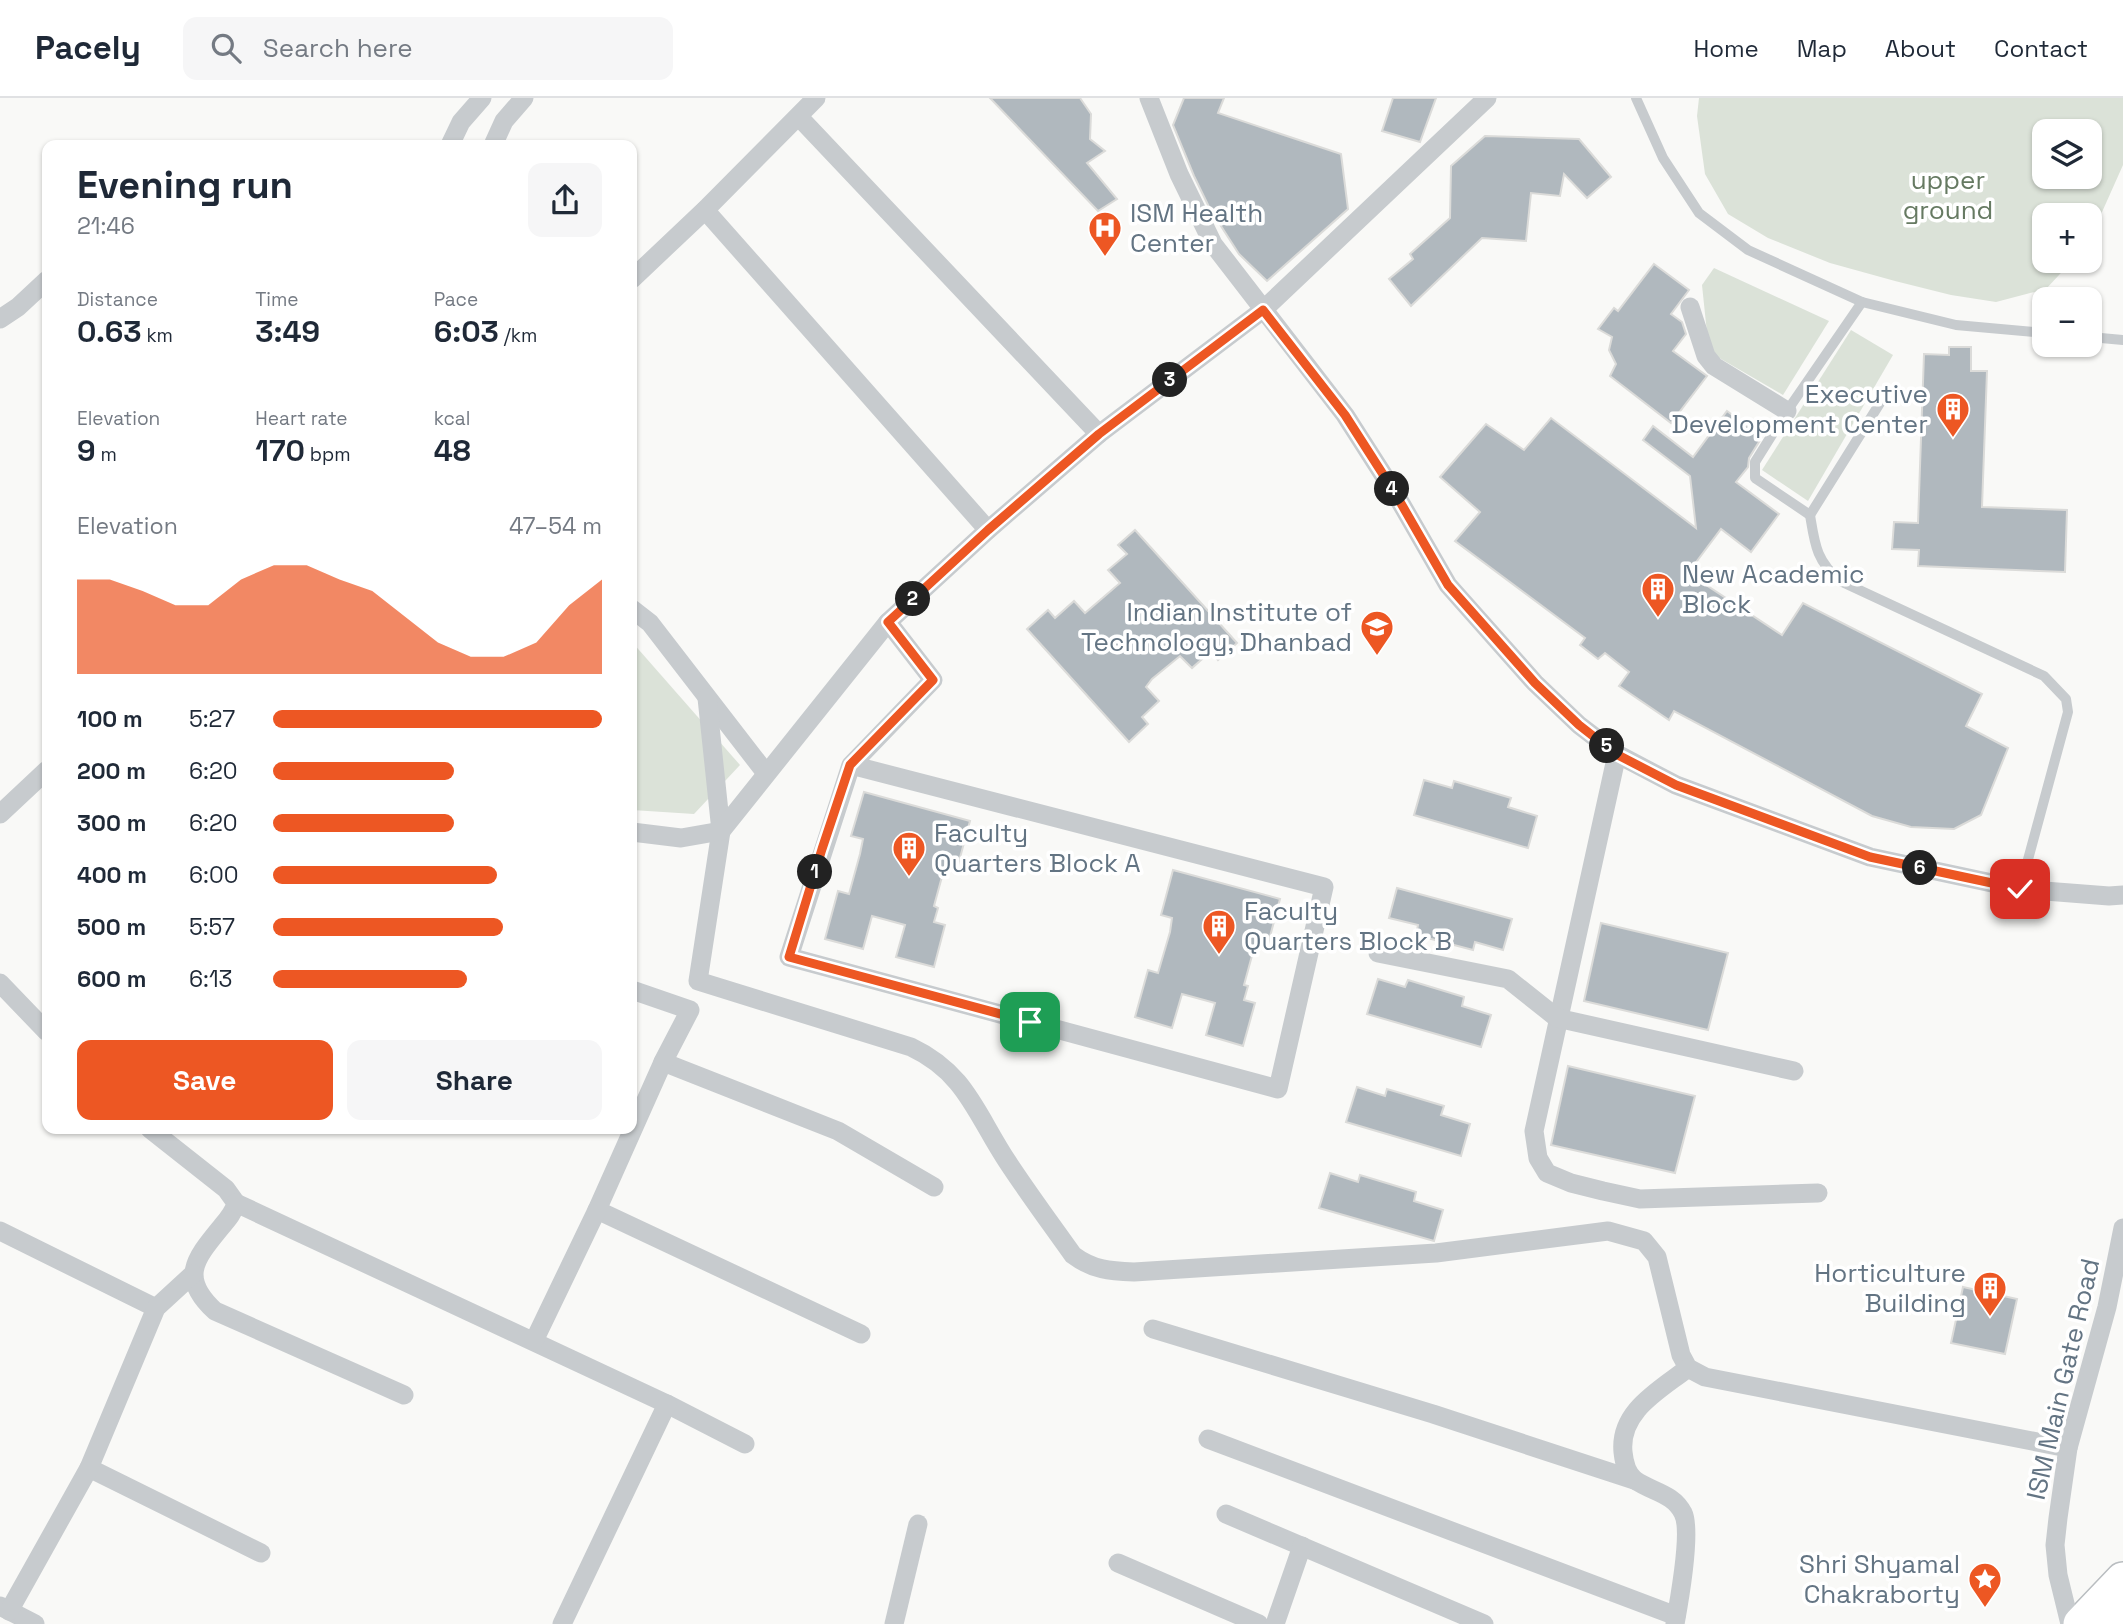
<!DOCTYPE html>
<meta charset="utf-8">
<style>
:root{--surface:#fff;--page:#f6f6f7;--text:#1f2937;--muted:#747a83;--line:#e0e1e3;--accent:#ed5723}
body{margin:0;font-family:"Space Grotesk",sans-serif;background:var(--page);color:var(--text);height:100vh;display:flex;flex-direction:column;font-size:26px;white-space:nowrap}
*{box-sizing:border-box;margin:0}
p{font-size:23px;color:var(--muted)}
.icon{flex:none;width:38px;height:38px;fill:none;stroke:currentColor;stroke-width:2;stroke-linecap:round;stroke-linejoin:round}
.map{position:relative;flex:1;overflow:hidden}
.side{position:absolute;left:42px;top:42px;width:595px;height:994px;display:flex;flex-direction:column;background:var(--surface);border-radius:14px;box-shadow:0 2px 5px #0004}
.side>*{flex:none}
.controls{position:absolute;left:2032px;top:21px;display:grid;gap:14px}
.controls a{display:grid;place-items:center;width:70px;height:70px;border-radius:14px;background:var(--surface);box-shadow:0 2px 5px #0004;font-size:35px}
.pin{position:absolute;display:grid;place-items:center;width:60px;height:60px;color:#fff;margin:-30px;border-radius:14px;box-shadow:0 4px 10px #0006}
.km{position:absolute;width:35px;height:35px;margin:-18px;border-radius:50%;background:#222;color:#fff;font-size:19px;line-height:35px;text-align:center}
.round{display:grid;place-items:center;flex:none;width:74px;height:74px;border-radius:14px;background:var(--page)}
.summary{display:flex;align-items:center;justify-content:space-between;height:119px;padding:0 35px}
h1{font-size:38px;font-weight:800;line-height:52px}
.stats{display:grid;grid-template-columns:repeat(3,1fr);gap:10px;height:119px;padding:7px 35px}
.stats div{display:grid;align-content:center}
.stats b{font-size:30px;font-weight:800}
.stats small{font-size:19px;font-weight:400}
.stats p{font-size:19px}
.chart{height:196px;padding:14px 35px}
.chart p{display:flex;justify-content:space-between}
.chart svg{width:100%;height:126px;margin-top:7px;fill:var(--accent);opacity:.7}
.action{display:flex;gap:14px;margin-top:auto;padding:14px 35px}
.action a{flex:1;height:80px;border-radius:14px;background:var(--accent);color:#fff;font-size:28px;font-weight:800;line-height:80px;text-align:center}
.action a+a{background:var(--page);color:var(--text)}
ul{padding:0 35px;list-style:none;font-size:23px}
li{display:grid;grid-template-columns:112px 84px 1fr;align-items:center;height:52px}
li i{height:18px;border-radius:9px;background:var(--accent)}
header{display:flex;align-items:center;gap:42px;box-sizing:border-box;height:98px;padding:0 35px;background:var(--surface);border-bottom:2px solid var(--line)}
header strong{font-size:33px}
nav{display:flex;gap:38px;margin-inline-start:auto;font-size:24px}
.search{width:490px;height:63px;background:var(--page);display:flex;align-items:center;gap:18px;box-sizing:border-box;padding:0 24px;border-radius:14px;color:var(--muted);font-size:26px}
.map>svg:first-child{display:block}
.green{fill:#dbe2d8;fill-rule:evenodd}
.building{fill:#b0b8be;stroke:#dbdbd9;stroke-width:2}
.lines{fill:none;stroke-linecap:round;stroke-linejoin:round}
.highway-casing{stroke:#b9bdc0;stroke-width:38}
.lane{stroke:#c7cbce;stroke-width:10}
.street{stroke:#c7cbce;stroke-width:19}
.highway{stroke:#fff;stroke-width:35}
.route-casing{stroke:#fff;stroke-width:14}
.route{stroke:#ed5723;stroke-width:9}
.labels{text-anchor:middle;stroke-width:7;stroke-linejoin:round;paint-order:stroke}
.park-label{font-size:26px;fill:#667a62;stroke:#fff}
.poi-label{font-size:26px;fill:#637483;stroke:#fff;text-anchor:start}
.street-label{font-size:26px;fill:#637483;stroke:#fff}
</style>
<header>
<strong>Pacely</strong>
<div class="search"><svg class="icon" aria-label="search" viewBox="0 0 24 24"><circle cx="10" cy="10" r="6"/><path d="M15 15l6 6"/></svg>Search here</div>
<nav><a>Home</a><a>Map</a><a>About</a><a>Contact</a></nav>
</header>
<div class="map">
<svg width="2123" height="1526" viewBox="0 0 2123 1526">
<rect width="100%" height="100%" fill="#f9f9f7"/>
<g class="green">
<path d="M 1699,0 L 2123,0 L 2123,67 L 2090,141 L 2090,117 L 2044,117 L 2044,163 L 2072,163 L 2046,191 L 1996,204 L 1951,197 L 1895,183 L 1830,165 L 1768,140 L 1728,116 L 1705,76 L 1697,18 ZM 2090,33 L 2090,79 L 2044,79 L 2044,33 Z"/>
<polygon points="1714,170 1829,223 1783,297 1709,254 1702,187"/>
<polygon points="1851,232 1893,257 1808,403 1762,372"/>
<polygon points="632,544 740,667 694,716 632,712"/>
</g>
<g class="building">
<polygon points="990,0 1080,0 1091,16 1090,41 1105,53 1087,65 1117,101 1098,113"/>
<polygon points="1184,0 1224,0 1218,15 1341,56 1348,111 1267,183 1239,156 1210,111 1194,78 1173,27"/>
<polygon points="1393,0 1436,0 1420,44 1382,33"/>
<polygon points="1485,38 1579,41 1611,79 1587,100 1564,76 1560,98 1531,95 1526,143 1482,140 1411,208 1389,181 1413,161 1410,156 1450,120 1451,68"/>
<polygon points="1654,166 1689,192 1671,216 1682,224 1686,236 1673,253 1707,278 1671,325 1610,278 1616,266 1609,252 1612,239 1598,231 1614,210 1618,213"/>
<polygon points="1949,249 1971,249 1971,273 1987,273 1982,409 2067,412 2065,474 1918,468 1919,452 1892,451 1894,424 1918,425 1924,256 1949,257"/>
<polygon points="1727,313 1762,339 1749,360 1748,369 1736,384 1779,416 1751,454 1721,431 1688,475 1782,537 1803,505 1982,596 1966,628 2008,650 1981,717 1954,731 1911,729 1872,718 1674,613 1669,622 1619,588 1629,574 1605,555 1598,561 1580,547 1585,540 1455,443 1480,414 1440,379 1486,326 1524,352 1551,320 1696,430 1690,378 1643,342 1653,328 1693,359"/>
<polygon points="1135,432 1237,545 1218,562 1211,553 1192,570 1180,558 1152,581 1146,589 1159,603 1142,619 1148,626 1129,644 1027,531 1048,512 1055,520 1074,503 1085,515 1120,485 1108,472 1127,456 1118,447"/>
<polygon points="1424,682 1452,690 1454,683 1511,700 1508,709 1537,718 1528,750 1414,717"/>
<polygon points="864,694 970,723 958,767 946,764 934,808 938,810 934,824 945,827 934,869 896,859 905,827 872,818 863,851 825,841 838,793 849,796 860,756 863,741 851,738"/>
<polygon points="1173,772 1280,801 1268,846 1256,843 1244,887 1248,888 1244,902 1255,905 1243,948 1206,937 1215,905 1182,896 1172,930 1135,919 1148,872 1158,875 1170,834 1172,820 1161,817"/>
<polygon points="1397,790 1512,821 1503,852 1475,844 1473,852 1416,837 1418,827 1389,820"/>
<polygon points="1601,825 1728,855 1708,932 1584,903"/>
<polygon points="1378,881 1405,889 1408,882 1464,899 1462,908 1491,917 1481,949 1367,916"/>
<polygon points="1568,968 1695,998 1675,1075 1551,1047"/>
<polygon points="1357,989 1385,998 1387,991 1444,1008 1441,1017 1470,1026 1461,1058 1346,1024"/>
<polygon points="1330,1075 1358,1084 1360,1077 1416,1094 1414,1103 1443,1112 1434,1143 1319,1110"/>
<polygon points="1963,1189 2017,1201 2005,1256 1951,1245"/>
</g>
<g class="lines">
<defs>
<g id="highway">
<polyline points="2081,1526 2123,1482"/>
<polyline points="2121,1526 2123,1524"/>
</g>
</defs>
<use href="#highway" class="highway-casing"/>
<g class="lane">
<polyline points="1636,0 1663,60 1699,115 1748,152 1862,204 1956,227 2044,235"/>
<polyline points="1862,204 1787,313 1755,364 1755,380 1810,417 1880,305"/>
<polyline points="2090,239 2123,242"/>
<path d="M 1810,417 C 1815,447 1816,462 1840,483 L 2044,578 L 2066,601 L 2068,614 L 2020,791"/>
</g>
<g class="street">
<polyline points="1149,0 1179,76 1213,146 1345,317 1395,395 1448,487 1535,585 1579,627 1617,656 1676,687 1870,759 2020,791 2109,798 2123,797"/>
<polyline points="799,19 1099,336"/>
<polyline points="450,47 461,24 482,0"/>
<polyline points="495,47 494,45 504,23 524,0"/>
<polyline points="705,112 988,432"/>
<polyline points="632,181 705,112 816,0"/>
<polyline points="1690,209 1706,258 1714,268 1787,313"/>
<polyline points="0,221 18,209 47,182"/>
<polyline points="632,511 650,525 765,674"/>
<path d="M 707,600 L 721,733 L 698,883 L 911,949 C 966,975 976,1016 1007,1063 C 1028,1095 1051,1126 1073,1157 C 1093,1172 1110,1173 1134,1174 L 1436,1155 L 1608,1133 L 1644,1143 L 1657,1159 L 1681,1257 L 1688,1270 L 1705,1279 L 2068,1350"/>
<polyline points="1617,656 1534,1033 1538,1060 1547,1075 1571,1085 1603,1093 1640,1101 1818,1095"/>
<polyline points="851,667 1324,789 1278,991 789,859 851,667 933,582 888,524"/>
<polyline points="0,716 47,672"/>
<polyline points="632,734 681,740 721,733 888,524 988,432 1099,336 1263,212 1487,0"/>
<polyline points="1378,855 1508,881 1557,920 1794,973"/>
<polyline points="0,885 47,934"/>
<polyline points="663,964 838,1033 934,1089"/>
<path d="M 150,1031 L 226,1091 L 236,1105 C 234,1114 228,1121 222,1128 C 196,1160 178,1179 215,1213 L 404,1297"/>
<polyline points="236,1105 667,1306 745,1346"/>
<polyline points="597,1112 861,1236"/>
<polyline points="0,1133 156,1210"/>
<polyline points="1153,1231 1433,1316 1634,1382"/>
<polyline points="534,1243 597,1112 663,964 690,912 632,892"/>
<polyline points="1208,1341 1676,1518"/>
<polyline points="89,1370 261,1455"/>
<polyline points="1226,1416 1484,1526"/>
<polyline points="1118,1465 1259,1526"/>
<polyline points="0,1508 35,1526"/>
<polyline points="9,1513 89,1370 156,1210 193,1176"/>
<polyline points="562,1526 667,1306"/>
<polyline points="894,1526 918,1426"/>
<polyline points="1275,1526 1302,1448"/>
<path d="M 1675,1526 C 1679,1504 1692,1432 1683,1415 C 1673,1395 1652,1394 1635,1382 C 1627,1376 1624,1364 1623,1354 C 1619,1313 1660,1292 1688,1270"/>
<polyline points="2070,1526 2058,1477 2055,1447 2058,1420 2068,1350 2107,1209 2123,1130"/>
</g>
<use href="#highway" class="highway"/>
</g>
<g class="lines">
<defs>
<polyline id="route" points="1030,924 789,859 822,751 850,667 933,582 888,524 988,432 1099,336 1263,212 1345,317 1395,395 1448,487 1535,585 1579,627 1616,656 1676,687 1870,759 2020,791"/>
</defs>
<use href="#route" class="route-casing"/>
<use href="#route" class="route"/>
</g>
<defs>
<symbol id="hospital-pin" viewBox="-11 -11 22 30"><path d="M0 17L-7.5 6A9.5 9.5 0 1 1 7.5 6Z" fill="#ed5723" stroke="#fff"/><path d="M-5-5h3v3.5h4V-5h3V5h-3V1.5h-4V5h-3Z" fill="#fff"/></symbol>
<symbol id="building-pin" viewBox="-11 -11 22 30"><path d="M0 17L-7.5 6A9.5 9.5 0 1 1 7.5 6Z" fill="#ed5723" stroke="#fff"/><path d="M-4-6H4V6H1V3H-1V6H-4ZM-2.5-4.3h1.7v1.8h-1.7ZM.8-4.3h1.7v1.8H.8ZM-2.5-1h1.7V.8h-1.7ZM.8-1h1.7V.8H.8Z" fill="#fff"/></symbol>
<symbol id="university-pin" viewBox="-11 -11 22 30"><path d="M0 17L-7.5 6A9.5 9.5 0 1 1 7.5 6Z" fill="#ed5723" stroke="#fff"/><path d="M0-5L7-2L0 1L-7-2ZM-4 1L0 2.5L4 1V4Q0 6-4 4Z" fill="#fff"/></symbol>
<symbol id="sight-pin" viewBox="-11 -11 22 30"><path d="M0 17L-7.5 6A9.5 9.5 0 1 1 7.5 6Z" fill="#ed5723" stroke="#fff"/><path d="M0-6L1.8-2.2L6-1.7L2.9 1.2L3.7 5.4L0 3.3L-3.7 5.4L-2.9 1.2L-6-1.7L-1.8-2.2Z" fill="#fff"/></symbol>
</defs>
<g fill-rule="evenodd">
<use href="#hospital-pin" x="1086" y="111" width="38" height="52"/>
<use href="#building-pin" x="1934" y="292" width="38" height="52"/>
<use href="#building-pin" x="1639" y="472" width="38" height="52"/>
<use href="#university-pin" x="1358" y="510" width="38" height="52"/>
<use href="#building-pin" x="890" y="731" width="38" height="52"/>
<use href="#building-pin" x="1200" y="809" width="38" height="52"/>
<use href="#building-pin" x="1971" y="1171" width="38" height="52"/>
<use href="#sight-pin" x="1966" y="1462" width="38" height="52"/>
</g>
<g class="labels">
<g class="park-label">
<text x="1948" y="91">upper<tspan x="1948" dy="30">ground</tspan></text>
</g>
<g class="poi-label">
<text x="1130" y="124">ISM Health<tspan x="1130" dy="30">Center</tspan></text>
<text x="1928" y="305" text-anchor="end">Executive<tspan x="1928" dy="30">Development Center</tspan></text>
<text x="1682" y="485">New Academic<tspan x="1682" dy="30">Block</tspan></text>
<text x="1352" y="523" text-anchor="end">Indian Institute of<tspan x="1352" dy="30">Technology, Dhanbad</tspan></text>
<text x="934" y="744">Faculty<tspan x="934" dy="30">Quarters Block A</tspan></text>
<text x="1244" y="822">Faculty<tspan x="1244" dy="30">Quarters Block B</tspan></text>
<text x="1966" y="1184" text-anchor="end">Horticulture<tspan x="1966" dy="30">Building</tspan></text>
<text x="1960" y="1475" text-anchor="end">Shri Shyamal<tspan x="1960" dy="30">Chakraborty</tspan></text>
</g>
<g class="street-label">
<text transform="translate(2063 1281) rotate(-77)" y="9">ISM Main Gate Road</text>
</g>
</g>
</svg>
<div class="controls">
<a><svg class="icon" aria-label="layers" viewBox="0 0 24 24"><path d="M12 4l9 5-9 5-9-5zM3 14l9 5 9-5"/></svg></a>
<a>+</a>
<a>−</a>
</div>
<div class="pin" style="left:1030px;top:924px;background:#1e9e55"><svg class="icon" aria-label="arrive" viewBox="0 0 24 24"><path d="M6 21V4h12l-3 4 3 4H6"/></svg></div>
<div class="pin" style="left:2020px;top:791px;background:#d93025"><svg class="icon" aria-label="check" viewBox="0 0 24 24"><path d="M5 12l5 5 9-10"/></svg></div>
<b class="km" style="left:815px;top:774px">1</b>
<b class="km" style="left:913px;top:501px">2</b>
<b class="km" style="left:1170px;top:282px">3</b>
<b class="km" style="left:1392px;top:391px">4</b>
<b class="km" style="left:1607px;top:648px">5</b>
<b class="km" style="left:1920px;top:770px">6</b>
<section class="side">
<div class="summary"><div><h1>Evening run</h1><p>21:46</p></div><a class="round"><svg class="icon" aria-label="share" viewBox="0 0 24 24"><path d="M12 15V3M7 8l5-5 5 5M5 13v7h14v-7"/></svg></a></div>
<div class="stats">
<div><p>Distance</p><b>0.63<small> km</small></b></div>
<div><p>Time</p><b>3:49</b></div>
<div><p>Pace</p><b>6:03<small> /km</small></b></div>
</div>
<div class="stats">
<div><p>Elevation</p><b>9<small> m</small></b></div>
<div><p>Heart rate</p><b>170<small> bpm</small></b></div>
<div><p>kcal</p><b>48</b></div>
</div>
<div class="chart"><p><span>Elevation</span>47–54 m</p>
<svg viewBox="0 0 160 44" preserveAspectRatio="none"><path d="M0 44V11L10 11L20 15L30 20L40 20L50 11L60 6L70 6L80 11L90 15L100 24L110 33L120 38L130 38L140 33L150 20L160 11V44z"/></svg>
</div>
<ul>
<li><b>100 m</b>5:27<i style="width:100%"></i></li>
<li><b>200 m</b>6:20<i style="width:55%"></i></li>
<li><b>300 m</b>6:20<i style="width:55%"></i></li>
<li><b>400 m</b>6:00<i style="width:68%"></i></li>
<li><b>500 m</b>5:57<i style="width:70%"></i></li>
<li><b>600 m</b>6:13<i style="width:59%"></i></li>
</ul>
<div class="action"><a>Save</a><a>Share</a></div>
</section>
</div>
